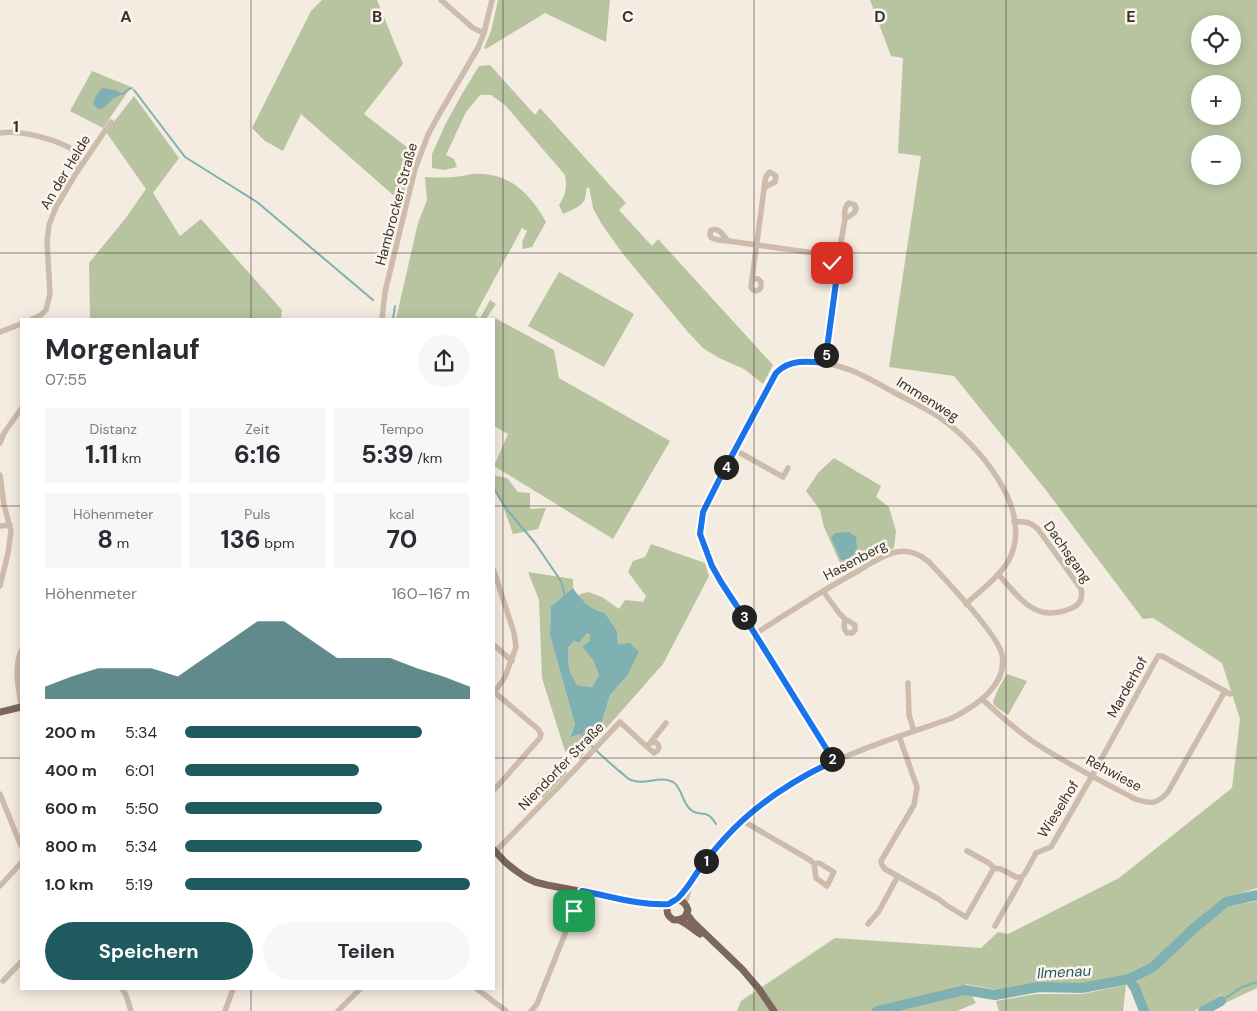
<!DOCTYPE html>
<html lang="de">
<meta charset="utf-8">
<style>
:root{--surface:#fff;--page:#f7f7f7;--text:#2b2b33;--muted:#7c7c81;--accent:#1f5a5e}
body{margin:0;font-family:"DM Sans",sans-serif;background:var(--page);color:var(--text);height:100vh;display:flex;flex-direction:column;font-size:19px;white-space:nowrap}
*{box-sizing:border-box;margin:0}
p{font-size:16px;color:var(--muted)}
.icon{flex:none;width:28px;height:28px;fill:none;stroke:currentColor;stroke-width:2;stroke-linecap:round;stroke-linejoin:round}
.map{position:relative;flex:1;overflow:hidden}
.side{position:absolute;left:20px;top:318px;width:475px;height:672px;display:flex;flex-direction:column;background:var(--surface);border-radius:0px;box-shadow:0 2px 12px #0003}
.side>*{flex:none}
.fabs{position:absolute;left:1191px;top:15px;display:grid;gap:10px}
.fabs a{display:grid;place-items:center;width:50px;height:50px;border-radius:50%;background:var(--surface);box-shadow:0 2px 12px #0003;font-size:25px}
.pin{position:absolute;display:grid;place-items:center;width:42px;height:42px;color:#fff;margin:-21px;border-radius:10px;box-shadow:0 2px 8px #0006}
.km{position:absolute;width:25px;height:25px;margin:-12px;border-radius:50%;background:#222;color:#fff;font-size:14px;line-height:25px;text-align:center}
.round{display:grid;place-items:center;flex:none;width:52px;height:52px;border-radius:26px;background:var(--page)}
.overview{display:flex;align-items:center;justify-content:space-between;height:85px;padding:0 25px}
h1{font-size:28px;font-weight:700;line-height:38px}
.figures{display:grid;grid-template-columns:repeat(3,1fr);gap:8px;height:85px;padding:5px 25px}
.figures div{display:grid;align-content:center;border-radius:0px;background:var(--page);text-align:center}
.figures b{font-size:25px;font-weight:700}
.figures small{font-size:14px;font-weight:400}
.figures p{font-size:14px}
.chart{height:140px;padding:10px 25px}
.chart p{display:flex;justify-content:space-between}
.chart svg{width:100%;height:90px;margin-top:5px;fill:var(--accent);opacity:.7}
.action{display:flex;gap:10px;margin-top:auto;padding:10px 25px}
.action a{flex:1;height:58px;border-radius:30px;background:var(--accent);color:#fff;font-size:20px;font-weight:700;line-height:58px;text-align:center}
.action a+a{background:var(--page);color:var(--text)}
ul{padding:0 25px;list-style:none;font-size:16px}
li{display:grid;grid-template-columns:80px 60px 1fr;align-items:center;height:38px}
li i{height:12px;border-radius:6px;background:var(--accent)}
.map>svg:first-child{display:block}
.green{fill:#b8c4a0;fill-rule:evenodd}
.water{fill:#7fb0b2;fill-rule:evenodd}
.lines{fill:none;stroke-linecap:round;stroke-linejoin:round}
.stream{stroke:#7fb0b2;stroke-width:2}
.river{stroke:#7fb0b2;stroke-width:10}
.minor{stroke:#cdbbac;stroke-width:5.5}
.major{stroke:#7d675c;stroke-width:7}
.route-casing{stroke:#fff;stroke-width:10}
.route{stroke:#1a73e8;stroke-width:6}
.grid{fill:none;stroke:#3b302b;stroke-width:1;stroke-opacity:0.55}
.labels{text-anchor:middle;stroke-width:5;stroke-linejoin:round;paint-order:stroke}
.street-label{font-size:14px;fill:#3b302b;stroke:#fbf5ee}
.water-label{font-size:15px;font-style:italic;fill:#1f5a5e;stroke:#fbf5ee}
.grid-label{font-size:16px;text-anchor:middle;font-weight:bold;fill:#3b302b;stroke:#fbf5ee;stroke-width:5;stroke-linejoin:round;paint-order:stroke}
</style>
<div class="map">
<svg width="1257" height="1011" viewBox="0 0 1257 1011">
<rect width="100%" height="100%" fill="#f4ebe1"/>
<g class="green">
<polygon points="322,0 377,0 403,64 364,114 417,155 410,172 401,202 301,114 283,151 265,141 252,128 311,11"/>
<polygon points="498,0 610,0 606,42 545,13 486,49 484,48 491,31"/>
<path d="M 870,0 L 1257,0 L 1257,888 L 1226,898 L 1191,926 L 1153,963 L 1129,975 L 1084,983 L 1040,983 L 998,990 L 965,984 L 976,1003 L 957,1011 L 737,1011 L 741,1001 L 835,938 L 981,948 L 998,932 L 1008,934 L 1119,878 L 1232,788 L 1240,719 L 1222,663 L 1153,618 L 1143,619 L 1045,489 L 954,376 L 889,367 L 921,156 L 898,153 L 903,58 L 891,56 ZM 1200,24 L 1232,24 L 1232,56 L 1200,56 ZM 1200,84 L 1232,84 L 1232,116 L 1200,116 ZM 1200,144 L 1232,144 L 1232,176 L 1200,176 Z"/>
<path d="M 490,65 L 535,115 L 540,108 L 626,203 L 619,210 L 652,246 L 658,239 L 773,365 L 763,384 L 744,369 L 719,358 L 703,348 L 687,331 L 623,254 L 601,223 L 593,208 L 589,187 L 586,189 C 587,206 576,208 563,214 L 559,205 C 566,194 567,189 565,175 L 505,105 L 491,95 L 480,95 L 466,112 L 446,155 L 454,159 L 457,167 L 444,170 L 432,168 L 432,154 L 446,123 L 462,94 L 479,66 Z"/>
<polygon points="92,71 131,87 103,128 70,111"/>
<polygon points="134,96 179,158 153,193 180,236 201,219 282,310 281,319 90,319 89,263 125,219 146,189 106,132"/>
<path d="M 472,174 C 509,172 529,192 546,222 L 532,247 L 523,249 L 522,242 L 527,231 L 522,228 L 475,315 L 480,318 L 490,300 L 496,304 L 486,319 L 396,319 L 418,223 L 427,200 L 425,177 C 442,178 456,178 472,174 Z"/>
<polygon points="559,272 634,314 604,367 528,326"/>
<polygon points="493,317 554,350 559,378 670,441 613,539 494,466 508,434 494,426 494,319 492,319"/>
<polygon points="834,458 881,486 876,497 889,507 896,531 894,548 846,570 840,563 824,527 820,510 806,491 818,473"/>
<polygon points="494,472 496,476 507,478 518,492 530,493 530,509 546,508 538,529 513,534 501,500 494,489"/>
<path d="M 651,544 L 705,563 L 709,576 L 663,664 L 580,758 L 565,751 L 542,678 L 539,600 L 528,572 L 573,579 L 573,588 L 551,606 L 550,635 L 575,725 L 570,736 L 601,725 L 610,695 L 627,676 L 621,645 L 618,642 L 617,631 L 605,613 C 594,610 584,605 578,595 L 588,592 L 602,597 L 619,609 L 625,600 L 643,602 L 646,596 L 628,572 L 633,561 L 645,557 Z"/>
<polygon points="587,633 590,635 590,640 582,647 593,660 599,675 592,687 577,685 569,669 568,648 574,641 579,643"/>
<polygon points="1007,674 1027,681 1008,715 995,706 993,702 998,689"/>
<polygon points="557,764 567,773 543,798 533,788"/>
<polygon points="1257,901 1257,988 1223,1004 1221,995 1194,1011 1149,1011 1138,985 1137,979 1154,970 1191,935 1226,907"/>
<polygon points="1126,985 1123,1011 999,1011 996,1001 1037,994 1082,994"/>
</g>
<g class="water">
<path d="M 103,88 L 115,90 L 122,94 L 114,98 L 103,108 L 98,109 L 93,104 C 95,97 97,92 103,88 Z"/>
<polygon points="849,532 856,537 857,548 851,559 841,560 831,538 835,533"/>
<path d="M 573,588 C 582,601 589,609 605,613 L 617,631 L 618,643 L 621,644 L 630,643 L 639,652 L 627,676 L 610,695 L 601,725 L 581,734 L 570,737 L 575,725 L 550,635 L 551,606 ZM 587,633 L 590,635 L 590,640 L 582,647 L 593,660 L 599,675 L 592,687 L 577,685 L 569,669 L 568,648 L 574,641 L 579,643 Z"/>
</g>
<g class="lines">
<g class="stream">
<polyline points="134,90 185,157 257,202 373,300"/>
<path d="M 122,94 C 126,92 128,89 132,88"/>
<polyline points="393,319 395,306"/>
<polyline points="494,489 505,507 535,543 561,581 565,596"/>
<path d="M 581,733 C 591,748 606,759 619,771 C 623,773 627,779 631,780 C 644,786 659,775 673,782 C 682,787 682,803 691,810 C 701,818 706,807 716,824"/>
<polyline points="1221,1001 1242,987 1257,982"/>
</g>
<g class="river">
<polyline points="1129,979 1135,988 1144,1011"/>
<polyline points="877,1011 965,990 995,995 1039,987 1082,988 1129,979 1153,967 1193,929 1226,902 1257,895"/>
<polyline points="1203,1011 1221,1001"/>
</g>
<g class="minor">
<polyline points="441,0 473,28 484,33"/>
<path d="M 0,133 C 6,132 14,132 20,133 C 33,134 68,143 76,153 C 79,157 79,164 78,168"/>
<path d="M 728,241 C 721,240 706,241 711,230 C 720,227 723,236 728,241 L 814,253 C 826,258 834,262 837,275 L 825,363"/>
<path d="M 832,263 C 841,250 842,235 845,219 L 854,213 L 856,209 L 855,205 L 849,203 C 844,207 844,213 845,219"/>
<path d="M 753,277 L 758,279 L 761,282 L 761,287 L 759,290 L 756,291 L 753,290 L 751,287 L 764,189 L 767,186 L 775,182 L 776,176 L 770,172 C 764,176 765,183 764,189"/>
<polyline points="32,319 41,315 46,310 50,294 47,242 49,225 56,207 75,175 111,122"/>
<polyline points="382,319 385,292 415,169 428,135 437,118 478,48 484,33 492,0"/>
<polyline points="0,332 21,324"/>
<polyline points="0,443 4,433 21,409"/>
<polyline points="735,450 783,477 788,468"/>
<polyline points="0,475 4,505 11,531 8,553 0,586"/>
<polyline points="0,526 10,525"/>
<polyline points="494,571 514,633 516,647 505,677 494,693"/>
<path d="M 998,574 C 1021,599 1035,624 1072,608 C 1081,604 1083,597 1081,589 L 1038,529 C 1030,522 1025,521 1014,522"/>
<path d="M 823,591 L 839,613 L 845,619 C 844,625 843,628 847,633 L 852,633 L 855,630 L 855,625 L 845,619"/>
<polyline points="494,645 512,661"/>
<path d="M 21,651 C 14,669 18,686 21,704"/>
<polyline points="908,683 909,715 914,731"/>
<path d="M 982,699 C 998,714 1014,728 1032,741 C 1065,763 1101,781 1135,799 C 1151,804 1156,805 1168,792 L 1225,691"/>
<polyline points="899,736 917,787 914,805 881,861 882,865 885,869 940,900 946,905 966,917 994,868"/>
<polyline points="650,743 666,723"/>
<path d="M 833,761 L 755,634 L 721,581 L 712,566 L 700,534 L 703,512 L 715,489 L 776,373 C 786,362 797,361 811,362 C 845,363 866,377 895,393 C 910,401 925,408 939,417 C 978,444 1035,509 1009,560 C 1000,576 980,591 966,604"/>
<polyline points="494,790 540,738 541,734 538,729 494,692"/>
<polyline points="0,794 21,846"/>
<polyline points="743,821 810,860 814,864 816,878 827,886 834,872 819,863 814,864"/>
<polyline points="967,851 989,863 994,868 1001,869 1016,877 1021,877"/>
<path d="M 494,853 L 565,780 L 620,722 L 646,746 C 651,742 657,740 659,747 L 658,750 L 654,753 L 646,746"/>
<polyline points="0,886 21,863"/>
<path d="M 676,900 C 695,878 711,853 731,831 C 792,769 870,746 950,719 C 973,708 1008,686 1002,655 C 999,635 944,578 928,561 C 919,554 909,549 896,552 C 882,555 870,564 858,571 C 823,590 789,612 755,634"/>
<polyline points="685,903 690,886"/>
<polyline points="868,924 879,911 898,876"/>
<polyline points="995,926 1021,880 1021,877 1024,875 1036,853 1051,847 1092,776 1158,656 1162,656 1230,694"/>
<polyline points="3,981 21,962"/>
<polyline points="122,989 126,995 131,1011"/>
<polyline points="477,989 506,1011"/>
<polyline points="225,1011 233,989"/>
<polyline points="338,1011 360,989"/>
<polyline points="531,1011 537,1004 582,891"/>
</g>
<g class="major">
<polyline points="0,712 21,707"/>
<polyline points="494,850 505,862 515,870 525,877 535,882 547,885 642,903 658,905 669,904"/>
<polyline points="687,914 693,922 742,969 759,989 774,1011"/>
<path d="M 679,920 L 685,917 L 688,910 C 684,898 674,897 667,907 C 667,912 667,915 671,918 C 675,922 674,919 679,920 C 686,923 693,929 700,934"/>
</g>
</g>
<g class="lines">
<defs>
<path id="route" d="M 574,911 L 582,891 C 610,896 640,906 669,904 C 672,901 675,901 678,898 C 685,891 691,882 696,874 C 705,861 715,849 725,838 C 755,805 793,780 834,761 L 755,634 L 721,582 L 712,566 L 700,534 L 703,512 L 720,478 L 776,373 C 789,359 808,361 825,363 L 837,275 L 836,268 L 832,263"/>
</defs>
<use href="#route" class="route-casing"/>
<use href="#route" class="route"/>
</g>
<path class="grid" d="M 251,0 L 251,319M 503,0 L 503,1011M 754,0 L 754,1011M 1006,0 L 1006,1011M 0,253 L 1257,253M 0,506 L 21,506M 494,506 L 1257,506M 0,758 L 21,758M 494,758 L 1257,758M 251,989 L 251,1011"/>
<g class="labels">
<g class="street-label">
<text transform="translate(65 172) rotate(-59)" y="5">An der Helde</text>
<text transform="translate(396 204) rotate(-75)" y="5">Hambrocker Straße</text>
<text transform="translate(928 399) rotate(32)" y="5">Immenweg</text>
<text transform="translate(1068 552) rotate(55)" y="5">Dachsgang</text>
<text transform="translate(855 560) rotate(-28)" y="5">Hasenberg</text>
<text transform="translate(1127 687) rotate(-61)" y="5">Marderhof</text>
<text transform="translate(561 766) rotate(-46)" y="5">Niendorfer Straße</text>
<text transform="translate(1114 773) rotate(28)" y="5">Rehwiese</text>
<text transform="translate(1058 809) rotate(-58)" y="5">Wieselhof</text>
</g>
<g class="water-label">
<text transform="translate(1064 972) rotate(-3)" y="5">Ilmenau</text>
</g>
</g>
<g class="grid-label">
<text x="126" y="22">A</text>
<text x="377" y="22">B</text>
<text x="628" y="22">C</text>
<text x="880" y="22">D</text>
<text x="1131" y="22">E</text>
<text x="16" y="132">1</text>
</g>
</svg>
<div class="fabs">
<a><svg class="icon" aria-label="locate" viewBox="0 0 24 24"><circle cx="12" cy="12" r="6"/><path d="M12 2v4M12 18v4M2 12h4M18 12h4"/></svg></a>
<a>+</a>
<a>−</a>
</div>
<div class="pin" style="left:574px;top:911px;background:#1e9e55"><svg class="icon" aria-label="arrive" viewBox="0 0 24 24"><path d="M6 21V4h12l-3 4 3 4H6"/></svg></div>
<div class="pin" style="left:832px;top:263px;background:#d93025"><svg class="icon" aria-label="check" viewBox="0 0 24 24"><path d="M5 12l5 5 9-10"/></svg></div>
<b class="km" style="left:706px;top:861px">1</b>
<b class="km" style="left:832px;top:759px">2</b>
<b class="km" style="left:744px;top:617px">3</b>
<b class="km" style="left:726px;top:467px">4</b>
<b class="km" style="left:826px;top:355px">5</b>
<section class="side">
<div class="overview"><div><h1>Morgenlauf</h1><p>07:55</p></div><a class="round"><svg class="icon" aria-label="share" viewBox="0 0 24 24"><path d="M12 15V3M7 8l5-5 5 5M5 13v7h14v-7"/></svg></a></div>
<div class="figures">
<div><p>Distanz</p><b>1.11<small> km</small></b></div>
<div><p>Zeit</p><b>6:16</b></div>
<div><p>Tempo</p><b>5:39<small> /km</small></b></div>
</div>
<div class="figures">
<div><p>Höhenmeter</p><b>8<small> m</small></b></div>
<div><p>Puls</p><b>136<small> bpm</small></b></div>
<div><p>kcal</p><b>70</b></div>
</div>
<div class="chart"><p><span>Höhenmeter</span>160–167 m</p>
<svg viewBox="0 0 160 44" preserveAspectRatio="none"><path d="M0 44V38L10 33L20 29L30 29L40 29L50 33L60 24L70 15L80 6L90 6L100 15L110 24L120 24L130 24L140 29L150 33L160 38V44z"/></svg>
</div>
<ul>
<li><b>200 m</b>5:34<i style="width:83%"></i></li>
<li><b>400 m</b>6:01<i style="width:61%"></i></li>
<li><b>600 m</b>5:50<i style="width:69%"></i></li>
<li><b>800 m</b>5:34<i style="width:83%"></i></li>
<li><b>1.0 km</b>5:19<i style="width:100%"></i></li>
</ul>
<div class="action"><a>Speichern</a><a>Teilen</a></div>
</section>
</div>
